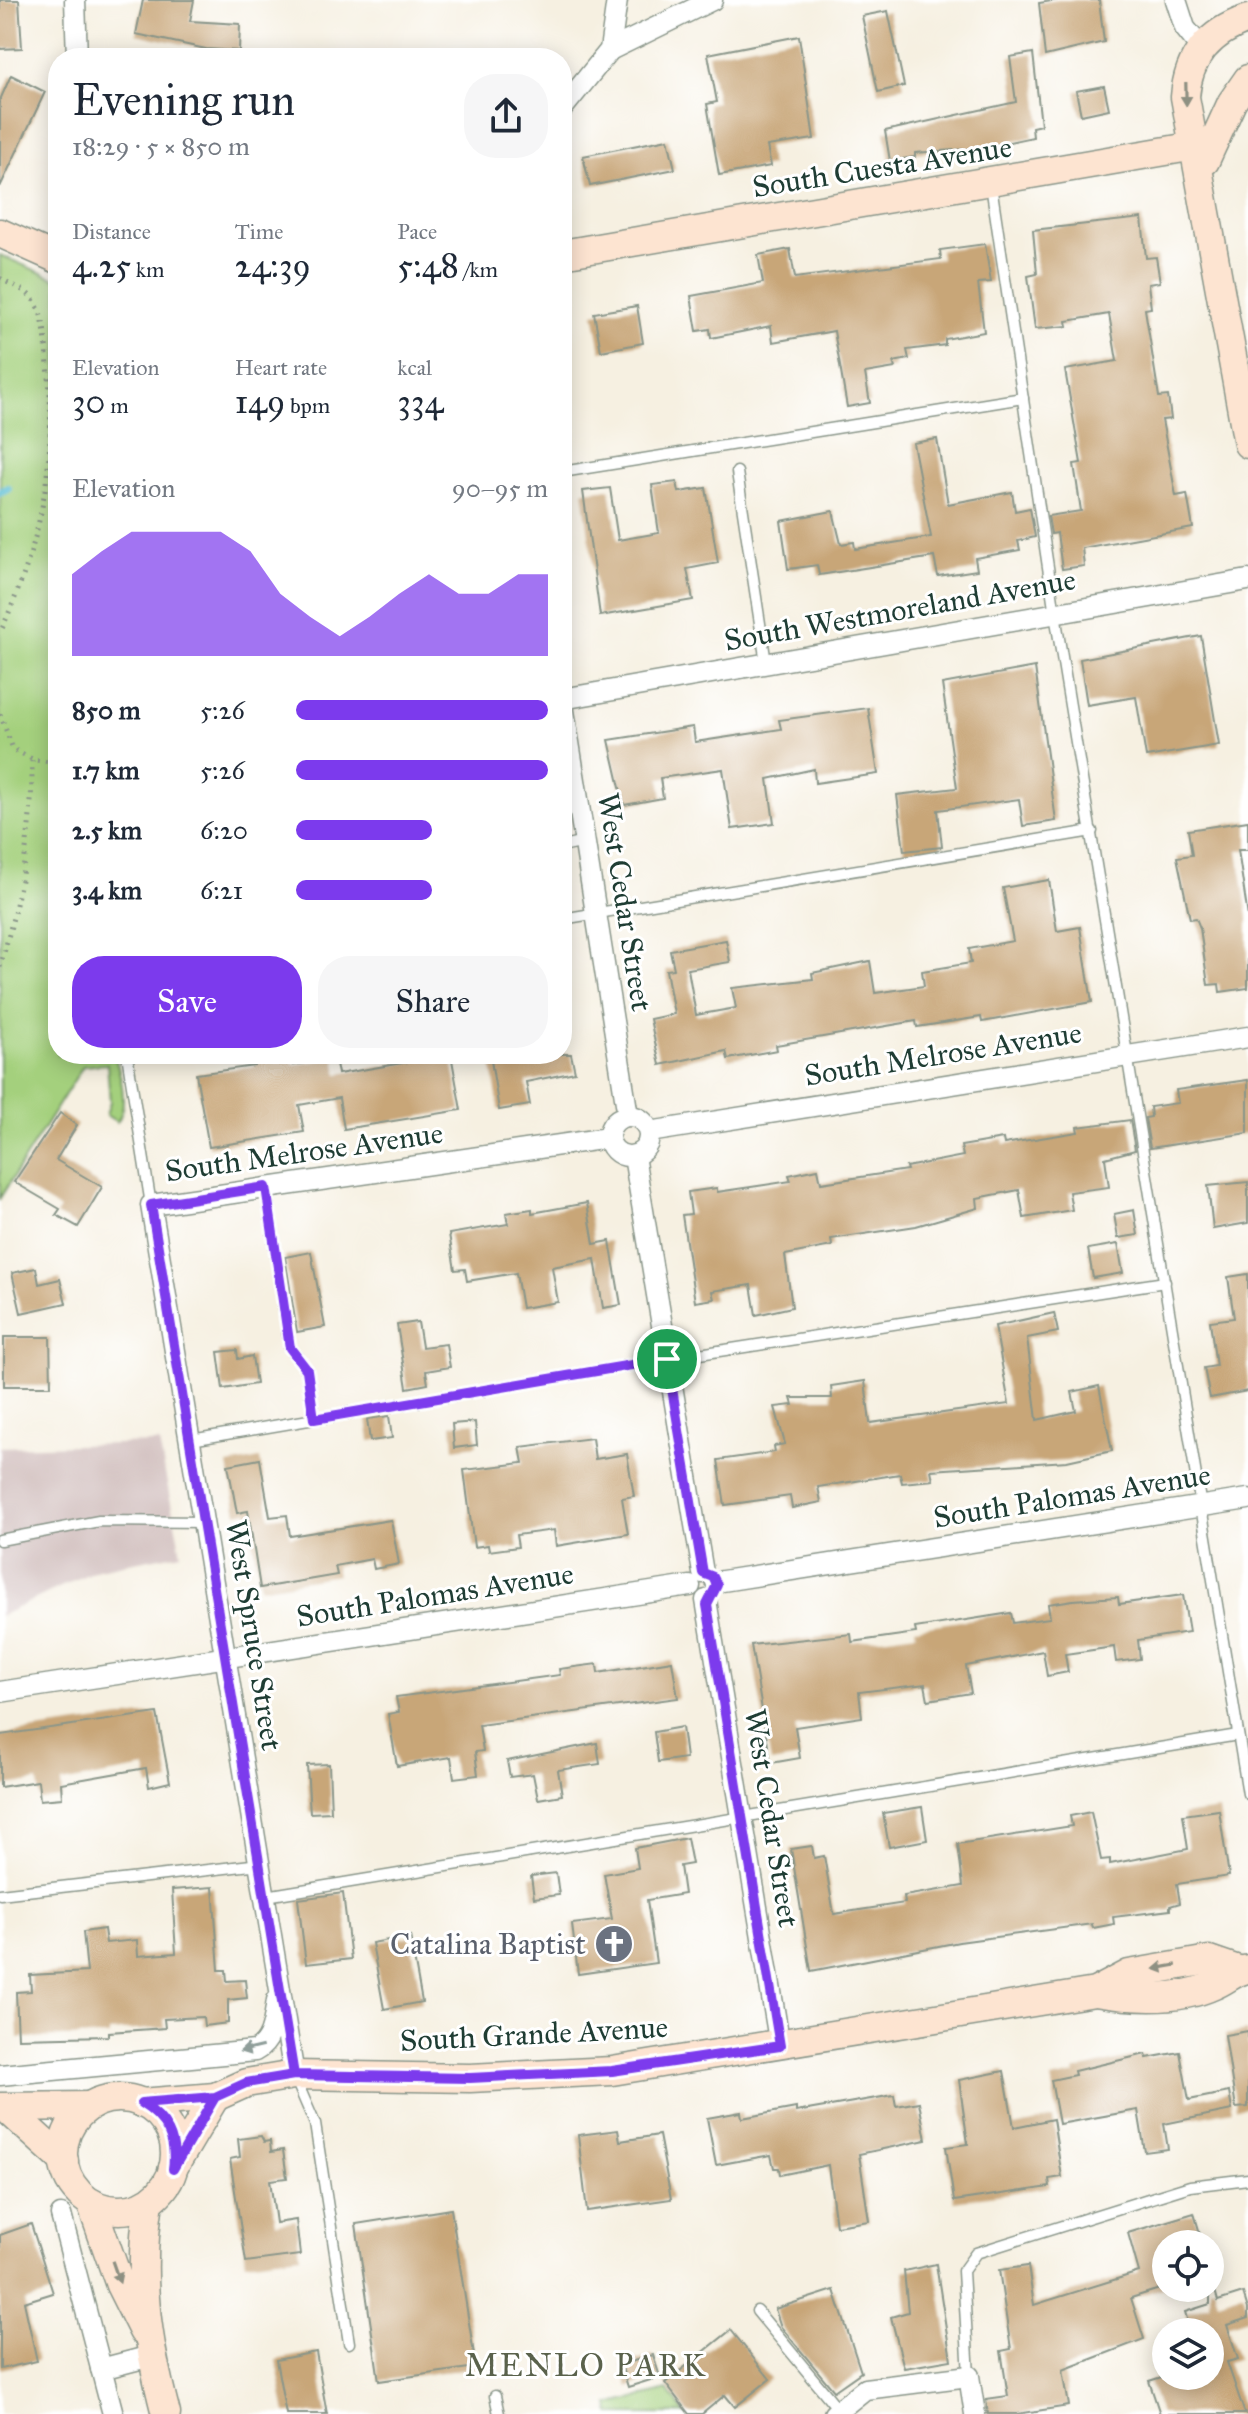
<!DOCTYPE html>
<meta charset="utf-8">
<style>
:root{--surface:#fff;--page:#f6f6f7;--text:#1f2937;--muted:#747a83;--accent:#7c3aed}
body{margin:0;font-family:"IM FELL Great Primer",serif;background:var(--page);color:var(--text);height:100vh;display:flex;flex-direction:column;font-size:30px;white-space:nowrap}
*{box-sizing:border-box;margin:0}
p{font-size:26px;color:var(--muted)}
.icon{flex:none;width:44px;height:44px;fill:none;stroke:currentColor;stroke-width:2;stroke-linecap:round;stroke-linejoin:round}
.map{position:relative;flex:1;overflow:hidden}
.sheet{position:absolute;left:48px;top:48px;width:524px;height:1016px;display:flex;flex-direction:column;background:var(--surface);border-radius:32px;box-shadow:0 4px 20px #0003}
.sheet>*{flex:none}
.controls{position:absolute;left:1152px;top:2230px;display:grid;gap:16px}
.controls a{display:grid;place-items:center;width:72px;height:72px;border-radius:50%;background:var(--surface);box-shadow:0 4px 20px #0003;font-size:40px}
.pin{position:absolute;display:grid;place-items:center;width:68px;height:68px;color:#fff;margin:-34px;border:4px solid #fff;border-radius:50%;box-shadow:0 2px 8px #0007}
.round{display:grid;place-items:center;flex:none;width:84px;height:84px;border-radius:32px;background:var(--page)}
.headline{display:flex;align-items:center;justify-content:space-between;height:136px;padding:0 24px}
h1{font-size:44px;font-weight:600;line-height:60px}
.metrics{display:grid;grid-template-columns:repeat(3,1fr);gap:12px;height:136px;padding:8px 24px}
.metrics div{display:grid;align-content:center}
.metrics b{font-size:34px;font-weight:600}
.metrics small{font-size:22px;font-weight:400}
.metrics p{font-size:22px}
.chart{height:224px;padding:16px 24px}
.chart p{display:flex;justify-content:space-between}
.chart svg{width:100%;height:144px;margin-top:8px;fill:var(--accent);opacity:.7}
.action{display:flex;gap:16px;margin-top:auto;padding:16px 24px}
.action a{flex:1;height:92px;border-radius:32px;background:var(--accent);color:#fff;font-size:32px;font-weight:600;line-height:92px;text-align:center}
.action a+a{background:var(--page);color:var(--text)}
ul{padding:0 24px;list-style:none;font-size:26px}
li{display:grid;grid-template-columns:128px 96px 1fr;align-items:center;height:60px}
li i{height:20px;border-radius:10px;background:var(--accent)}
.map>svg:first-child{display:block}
.industrial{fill:#d1bfbe}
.green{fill:#a4d07d;stroke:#628658;stroke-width:2}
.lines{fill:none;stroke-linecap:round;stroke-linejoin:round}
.stream{stroke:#54bbd2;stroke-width:8}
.building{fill:#c8a678}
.lane-casing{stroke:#8a968a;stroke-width:13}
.street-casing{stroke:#8a968a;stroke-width:23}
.secondary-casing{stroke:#8a968a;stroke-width:31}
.path{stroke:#8a968a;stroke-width:5;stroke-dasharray:2 6;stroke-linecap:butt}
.lane{stroke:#fff;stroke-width:10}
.street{stroke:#fff;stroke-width:20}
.secondary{stroke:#fde4d1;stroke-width:28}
.oneway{fill:#8e9082}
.oneway2{fill:#8f9e9a}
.route-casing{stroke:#fff;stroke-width:16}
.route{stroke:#7c3aed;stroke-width:10}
.labels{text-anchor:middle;stroke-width:6;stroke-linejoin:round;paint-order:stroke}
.street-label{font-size:30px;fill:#1f3d34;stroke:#fff}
.worship-label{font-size:30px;fill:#5b616d;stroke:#fff;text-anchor:end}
.neighbourhood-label{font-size:32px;letter-spacing:2px;fill:#5a624c;stroke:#fff}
</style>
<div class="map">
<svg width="1248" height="2414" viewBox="0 0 1248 2414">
<rect width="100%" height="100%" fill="#fff"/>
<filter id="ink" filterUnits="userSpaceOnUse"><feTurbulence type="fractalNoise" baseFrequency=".0125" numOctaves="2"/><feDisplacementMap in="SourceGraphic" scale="16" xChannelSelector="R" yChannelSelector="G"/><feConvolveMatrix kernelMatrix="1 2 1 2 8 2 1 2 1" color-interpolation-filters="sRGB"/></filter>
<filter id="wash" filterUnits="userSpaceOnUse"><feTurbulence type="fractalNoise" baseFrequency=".006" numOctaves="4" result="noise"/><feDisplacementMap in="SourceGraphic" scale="32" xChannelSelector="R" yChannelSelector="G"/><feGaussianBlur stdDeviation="1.8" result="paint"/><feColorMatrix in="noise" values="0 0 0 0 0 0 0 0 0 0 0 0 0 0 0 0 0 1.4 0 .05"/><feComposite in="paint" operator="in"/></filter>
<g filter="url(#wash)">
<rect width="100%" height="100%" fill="#f6f0e1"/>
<polygon class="industrial" points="159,1443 181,1553 98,1569 0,1616 0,1447"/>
<g class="green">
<path d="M 0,255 L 58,280 L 58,1054 L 114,1054 C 120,1072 129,1105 117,1122 L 106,1115 L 110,1102 L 107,1064 L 83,1066 L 0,1198 Z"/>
<polygon points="668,2390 685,2414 611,2414 609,2405"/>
</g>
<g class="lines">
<polyline class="stream" points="0,492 8,488"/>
</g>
<g id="blocks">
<g class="building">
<polygon points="0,0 19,0 22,48 0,49"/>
<polygon points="143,0 194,0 190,21 240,24 239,51 206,49 136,34"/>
<polygon points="1058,0 1099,0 1104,42 1045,56 1039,3"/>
<polygon points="888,11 904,86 878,92 862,16"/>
<polygon points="799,36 814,139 767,146 771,166 719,175 707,104 717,102 708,54"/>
<polygon points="1033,53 1041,125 1032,127 1033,137 981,148 915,153 915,157 890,161 885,131 1016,102 1010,57"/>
<polygon points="11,75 45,92 0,187 0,100"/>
<polygon points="1104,86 1109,109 1081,115 1076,91"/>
<polygon points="668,139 675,169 590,186 583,156"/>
<polygon points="1142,218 1146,258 1156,257 1160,282 1148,284 1151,308 1145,309 1159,397 1168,396 1171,419 1162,420 1176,496 1187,494 1193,528 1082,548 1084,566 1062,569 1057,533 1051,534 1048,516 1081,511 1074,464 1081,463 1065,370 1117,361 1109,314 1067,321 1068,326 1035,329 1028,276 1037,274 1033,230"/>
<polygon points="985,244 991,282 978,283 984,332 945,339 945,345 907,350 909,359 893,362 895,368 865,373 870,403 847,407 834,331 773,342 771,326 711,338 710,329 697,331 691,296 763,283 758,255 790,249 795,278 941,259 940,250"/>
<polygon points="637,306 643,343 601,351 594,313"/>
<polygon points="937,439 948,504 1012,492 1015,511 1030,508 1035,537 1018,541 1020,550 975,558 977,570 938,576 934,557 819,575 817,565 788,569 781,521 833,511 841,544 854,542 855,549 931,537 913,443"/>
<polygon points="677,482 679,492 706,488 718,563 687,569 693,600 600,616 583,491 610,488 618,540 659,533 652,485"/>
<polygon points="1201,636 1219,745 1146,757 1136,697 1087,705 1080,659"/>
<polygon points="1035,667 1056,821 1023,826 1019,799 938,810 942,847 904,851 897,795 957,788 942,684"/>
<polygon points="868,708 878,774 815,783 814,769 768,779 774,823 732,829 723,769 660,778 663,798 624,805 609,740 693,727 695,742 781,729 779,720"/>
<polygon points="1248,821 1248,850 1238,850 1248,917 1248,988 1220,992 1219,984 1208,985 1200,928 1196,918 1190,919 1177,857 1192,855 1188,830"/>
<polygon points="1049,880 1057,931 1080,927 1092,1002 982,1022 981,1017 917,1027 916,1021 776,1045 777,1050 728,1059 726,1051 660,1065 650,1019 674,1014 666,970 674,969 670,950 726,940 730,962 688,969 696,1015 736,1008 732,988 813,979 812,973 870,961 875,993 924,986 922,971 971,963 969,949 1013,941 1003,888"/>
<polygon points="253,1054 291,1054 293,1065 335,1058 338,1074 426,1059 425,1054 451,1054 461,1110 344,1129 339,1098 299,1105 304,1132 209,1147 196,1074 255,1066"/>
<polygon points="490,1054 571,1054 575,1072 526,1082 530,1105 499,1110"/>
<polygon points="1248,1080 1248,1133 1150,1148 1145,1118 1151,1117 1150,1107 1178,1103 1176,1090"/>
<polygon points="60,1113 77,1125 56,1160 102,1187 78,1227 56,1215 60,1209 14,1182"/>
<polygon points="1130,1120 1135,1150 1105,1158 1109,1187 1069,1192 1072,1210 1024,1218 1019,1190 977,1198 978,1208 916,1226 831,1239 832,1246 785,1255 792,1307 756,1315 751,1285 712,1291 714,1299 695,1302 682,1215 691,1214 688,1192 717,1188 717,1192 791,1181 789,1175 818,1169 821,1183 907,1170 906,1167 963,1156 961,1146 1003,1139 1004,1144 1078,1132 1077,1127"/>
<polygon points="1248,1182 1248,1223 1213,1229 1208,1186"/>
<polygon points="587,1203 594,1244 610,1241 621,1305 603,1308 595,1259 552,1267 558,1302 522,1308 516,1273 467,1281 465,1269 455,1270 449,1234 508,1224 506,1213 532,1209 532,1213"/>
<polygon points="1134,1210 1138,1235 1118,1238 1114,1214"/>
<polygon points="1118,1244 1123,1273 1093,1278 1088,1249"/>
<polygon points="311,1252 325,1327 297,1332 285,1257"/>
<polygon points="36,1268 39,1284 60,1279 66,1303 21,1313 12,1273"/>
<polygon points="1248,1274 1248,1391 1210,1398 1204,1368 1216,1366 1210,1321 1234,1318 1228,1277"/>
<polygon points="1054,1313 1058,1332 1027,1338 1037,1420 1076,1411 1072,1392 1099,1386 1112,1451 1067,1461 931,1470 933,1480 902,1483 900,1474 818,1487 821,1502 792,1508 790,1496 725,1505 718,1460 775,1452 774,1446 785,1444 775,1407 793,1405 791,1398 832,1398 831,1386 865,1381 870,1423 1009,1404 995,1326"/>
<polygon points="418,1322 422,1347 446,1344 450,1367 426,1371 428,1384 407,1388 397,1325"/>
<polygon points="4,1337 50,1337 51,1386 4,1386"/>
<polygon points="237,1350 238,1359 252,1356 256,1384 223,1389 218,1352"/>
<polygon points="389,1416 392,1438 370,1441 367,1419"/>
<polygon points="475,1422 477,1445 454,1448 452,1424"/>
<polygon points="592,1438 595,1459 627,1454 634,1496 622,1498 628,1534 556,1546 554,1530 516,1535 518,1547 489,1551 488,1545 474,1547 464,1470 523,1463 520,1447"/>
<polygon points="260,1459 270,1517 287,1515 290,1536 391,1520 399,1564 374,1569 372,1559 335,1566 337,1575 260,1588 248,1511 237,1513 228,1465"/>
<polygon points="1183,1595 1189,1632 1138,1640 1140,1659 1116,1662 1114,1647 1065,1654 1068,1672 1047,1676 1043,1651 966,1666 971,1693 928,1700 925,1684 859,1692 862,1717 795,1727 800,1758 771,1763 751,1645 851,1634 852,1642 916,1633 915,1628 1011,1613 1013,1623 1050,1618 1048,1604 1073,1600 1118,1597 1119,1604"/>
<polygon points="672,1661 678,1698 479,1725 483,1751 475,1752 478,1775 454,1778 451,1757 397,1766 388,1714 399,1712 396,1697 560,1675 559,1669 597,1664 598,1673"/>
<polygon points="157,1713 170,1782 149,1787 146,1768 61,1783 62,1798 40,1800 38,1781 0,1787 0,1735"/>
<polygon points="682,1727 686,1758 658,1762 654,1732"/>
<polygon points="597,1743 600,1764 558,1770 562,1795 538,1799 533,1774 510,1777 507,1761"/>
<polygon points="329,1764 331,1812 310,1813 307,1765"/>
<polygon points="922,1807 927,1840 889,1847 883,1813"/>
<polygon points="1219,1810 1229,1876 1177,1884 1180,1903 1170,1906 1170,1910 1113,1917 1114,1924 1093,1928 1092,1924 959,1942 811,1971 791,1849 812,1846 814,1858 824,1856 834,1914 905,1903 904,1896 963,1886 958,1844 1072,1826 1070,1816 1091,1812 1101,1860 1110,1859 1110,1864 1188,1849 1183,1815"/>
<polygon points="687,1838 692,1864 680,1866 684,1894 647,1900 656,1963 578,1974 572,1924 612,1919 604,1874 638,1868 635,1848"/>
<polygon points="556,1873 559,1895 534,1898 531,1876"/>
<polygon points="213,1887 219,1970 226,1970 227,1981 245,1980 247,1998 228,2000 228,2023 204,2026 203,2017 164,2019 165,2028 109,2032 109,2036 18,2038 16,1992 31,1991 30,1975 87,1972 83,1932 104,1929 106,1943 137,1940 138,1956 176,1953 172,1890"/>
<polygon points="343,1893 351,1959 306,1964 298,1899"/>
<polygon points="410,1936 422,2002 384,2009 372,1943"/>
<polygon points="1248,2031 1248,2107 1236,2108 1225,2035"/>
<polygon points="1180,2052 1189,2100 1229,2092 1232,2110 1164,2124 1168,2149 1145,2152 1138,2110 1059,2124 1051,2080 1075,2075 1074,2071 1146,2054 1147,2058"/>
<polygon points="1004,2071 1014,2127 1053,2119 1062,2177 1049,2179 1050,2187 954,2201 946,2147 968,2144 959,2080"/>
<polygon points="894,2095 896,2106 919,2102 926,2140 859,2154 869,2221 836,2226 828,2165 780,2175 779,2168 774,2168 771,2155 716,2165 707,2118 741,2112 742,2118 796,2108 796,2112"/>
<polygon points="618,2130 620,2141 659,2135 671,2199 587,2211 578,2135"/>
<polygon points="261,2136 264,2142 270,2141 271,2152 283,2150 287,2178 270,2180 276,2223 296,2220 300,2255 246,2262 230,2159 240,2157 238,2139"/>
<polygon points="451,2209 476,2367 379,2381 356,2224"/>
<polygon points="1194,2213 1203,2244 1166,2244 1166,2287 1131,2298 1144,2339 1063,2370 1069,2406 1017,2414 988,2414 986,2399 1008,2396 1001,2351 1011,2349 999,2270 1028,2266 1034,2305 1139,2272 1128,2233"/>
<polygon points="31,2224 53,2293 24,2302 37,2361 0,2369 0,2235"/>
<polygon points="936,2264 951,2360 904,2368 891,2317 908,2312 904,2271"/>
<polygon points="1210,2287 1214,2287 1218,2301 1243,2293 1248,2309 1248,2318 1227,2325 1238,2359 1227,2362 1245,2414 1160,2414 1149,2381 1165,2376 1210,2376 1210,2332 1191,2332 1185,2312 1210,2304"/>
<polygon points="834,2290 861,2372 834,2391 781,2327 775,2309"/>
<polygon points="731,2330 770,2379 735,2407 725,2395 702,2414 689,2414 665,2383"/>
<polygon points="316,2352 327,2414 286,2414 276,2360"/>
<polygon points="653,2355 660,2377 628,2387 621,2365"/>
</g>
</g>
</g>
<g filter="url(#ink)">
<use href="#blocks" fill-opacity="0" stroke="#8a968a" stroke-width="2"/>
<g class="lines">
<defs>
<g id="lane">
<polyline points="991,185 1055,614 1248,1794"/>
<polyline points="562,472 1023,398"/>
<polyline points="737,472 766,663"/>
<polyline points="562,847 585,842"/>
<polyline points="562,919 1092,831"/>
<polyline points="127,1054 151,1205"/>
<polyline points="266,1187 290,1348 307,1370 314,1419"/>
<polyline points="191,1440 667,1359 1165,1282"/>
<polyline points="0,1540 99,1521 205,1522"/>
<polyline points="0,1894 260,1864"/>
<polyline points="266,1896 1238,1735"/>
<polyline points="296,2080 315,2124 349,2343"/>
<polyline points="757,2311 839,2410"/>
<polyline points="969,2376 963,2271 976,2253 1190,2186 1248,2179"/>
<polyline points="495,2396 499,2414"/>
</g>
<g id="street">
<polyline points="75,0 77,58"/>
<polyline points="1176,0 1185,28 1201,48"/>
<polyline points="610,50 712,0"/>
<polyline points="562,109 610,50 617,0"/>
<polyline points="562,698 628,1116"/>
<polyline points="562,699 1248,580"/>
<circle cx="629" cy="1136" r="20"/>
<polyline points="649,1132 1248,1037"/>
<polyline points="634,1156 703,1573"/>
<polyline points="716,1582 1248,1499"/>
<polyline points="706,1600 780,2046"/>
<polyline points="0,1692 690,1586"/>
<path d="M 0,2075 L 255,2051 C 273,2042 274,2019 277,2000"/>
<polyline points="294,2075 151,1205 608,1138"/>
<polyline points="61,2215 113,2414"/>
<polyline points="101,2369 151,2356"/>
<polyline points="834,2414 865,2389 969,2376 975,2414"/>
</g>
<g id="secondary">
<path d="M 1248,19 C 1210,32 1188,57 1185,97 L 1248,444"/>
<polyline points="1205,161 1232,102 1248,79"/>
<polyline points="0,233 58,259"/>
<polyline points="562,254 1213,143"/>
<path d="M 1095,1992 C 1131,1998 1180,2001 1214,1985 C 1227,1980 1234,1971 1248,1969"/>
<circle cx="119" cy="2154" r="56"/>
<polyline points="141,2103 215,2097 246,2083 294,2075 470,2078 612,2071 1095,1992 1129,1974 1209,1960 1238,1970"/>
<polyline points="0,2107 90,2106"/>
<polyline points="7,2109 64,2161"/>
<polyline points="173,2168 215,2097"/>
<path d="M 149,2202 C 137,2277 147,2341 166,2414"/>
<polyline points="91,2203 120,2285 143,2331"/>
</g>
</defs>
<use href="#lane" class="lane-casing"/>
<use href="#street" class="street-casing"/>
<use href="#secondary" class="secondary-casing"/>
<g class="path">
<path d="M 0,278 C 9,284 24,289 31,297 C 45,313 45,335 47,355 C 58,458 43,539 0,633"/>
<polyline points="0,714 13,749 34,760 58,763"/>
<path d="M 0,967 C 20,897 33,831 32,759"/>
</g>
<use href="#lane" class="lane"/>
<use href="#street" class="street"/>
<use href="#secondary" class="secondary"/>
</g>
<defs><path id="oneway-solid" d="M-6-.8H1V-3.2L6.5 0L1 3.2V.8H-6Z" transform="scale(2)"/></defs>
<g class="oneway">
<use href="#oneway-solid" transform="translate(1186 94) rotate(89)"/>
<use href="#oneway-solid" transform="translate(1165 1967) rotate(170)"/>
<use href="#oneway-solid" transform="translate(116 2272) rotate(71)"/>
</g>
<use class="oneway2" href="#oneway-solid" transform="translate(251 2049) rotate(167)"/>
</g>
<g class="lines" filter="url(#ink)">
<defs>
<path id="route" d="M 667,1359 L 314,1419 L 307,1370 L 290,1348 L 266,1187 L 151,1205 L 294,2075 L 246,2083 L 215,2097 L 173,2169 C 177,2139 167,2119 141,2103 L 215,2097 L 246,2083 L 294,2075 L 470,2078 L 612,2071 L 780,2046 L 707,1605 L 717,1585 L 713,1577 L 703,1573 L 667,1359"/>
</defs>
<use href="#route" class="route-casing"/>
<use href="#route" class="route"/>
</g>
<defs>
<symbol id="church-disc" viewBox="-11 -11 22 22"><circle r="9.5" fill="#6b7280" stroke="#fff"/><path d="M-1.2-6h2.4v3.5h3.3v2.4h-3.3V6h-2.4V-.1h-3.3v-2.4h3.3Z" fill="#fff"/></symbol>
</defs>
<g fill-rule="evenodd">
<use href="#church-disc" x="592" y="1922" width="44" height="44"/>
</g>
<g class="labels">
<g class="street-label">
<text transform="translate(882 167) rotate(-9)" y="10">South Cuesta Avenue</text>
<text transform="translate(900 610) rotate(-10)" y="10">South Westmoreland Avenue</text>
<text transform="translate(625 902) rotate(81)" y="10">West Cedar Street</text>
<text transform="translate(943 1054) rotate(-9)" y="10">South Melrose Avenue</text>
<text transform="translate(304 1152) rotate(-8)" y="10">South Melrose Avenue</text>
<text transform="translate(1072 1496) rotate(-9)" y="10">South Palomas Avenue</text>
<text transform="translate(435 1595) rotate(-9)" y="10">South Palomas Avenue</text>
<text transform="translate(254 1635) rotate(81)" y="10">West Spruce Street</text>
<text transform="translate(772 1818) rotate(81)" y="10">West Cedar Street</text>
<text transform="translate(534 2034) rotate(-3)" y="10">South Grande Avenue</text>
</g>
<g class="worship-label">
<text x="586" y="1954">Catalina Baptist</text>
</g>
<g class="neighbourhood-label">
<text x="586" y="2376">MENLO PARK</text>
</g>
</g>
</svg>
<div class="controls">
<a><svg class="icon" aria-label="locate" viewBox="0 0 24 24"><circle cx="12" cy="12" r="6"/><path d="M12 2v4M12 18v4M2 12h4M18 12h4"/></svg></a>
<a><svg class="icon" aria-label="layers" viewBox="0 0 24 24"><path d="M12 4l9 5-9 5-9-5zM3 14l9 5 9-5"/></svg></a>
</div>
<div class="pin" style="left:667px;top:1359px;background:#1e9e55"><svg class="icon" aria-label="arrive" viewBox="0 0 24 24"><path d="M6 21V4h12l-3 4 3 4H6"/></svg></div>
<section class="sheet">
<div class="headline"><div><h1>Evening run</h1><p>18:29 · 5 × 850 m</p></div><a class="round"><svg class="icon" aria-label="share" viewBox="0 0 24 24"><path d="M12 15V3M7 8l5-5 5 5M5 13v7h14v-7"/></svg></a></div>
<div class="metrics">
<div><p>Distance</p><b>4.25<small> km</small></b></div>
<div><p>Time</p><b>24:39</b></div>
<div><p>Pace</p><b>5:48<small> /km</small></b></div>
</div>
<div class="metrics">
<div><p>Elevation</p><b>30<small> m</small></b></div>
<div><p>Heart rate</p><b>149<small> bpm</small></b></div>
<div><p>kcal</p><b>334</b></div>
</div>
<div class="chart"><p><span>Elevation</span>90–95 m</p>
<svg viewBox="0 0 160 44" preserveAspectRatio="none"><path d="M0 44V19L10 12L20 6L30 6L40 6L50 6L60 12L70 25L80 32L90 38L100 32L110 25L120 19L130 25L140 25L150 19L160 19V44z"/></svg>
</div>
<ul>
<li><b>850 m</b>5:26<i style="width:100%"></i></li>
<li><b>1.7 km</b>5:26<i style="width:100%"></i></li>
<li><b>2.5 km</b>6:20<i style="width:54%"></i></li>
<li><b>3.4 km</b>6:21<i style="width:54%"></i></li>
</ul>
<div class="action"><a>Save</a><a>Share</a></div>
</section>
</div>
